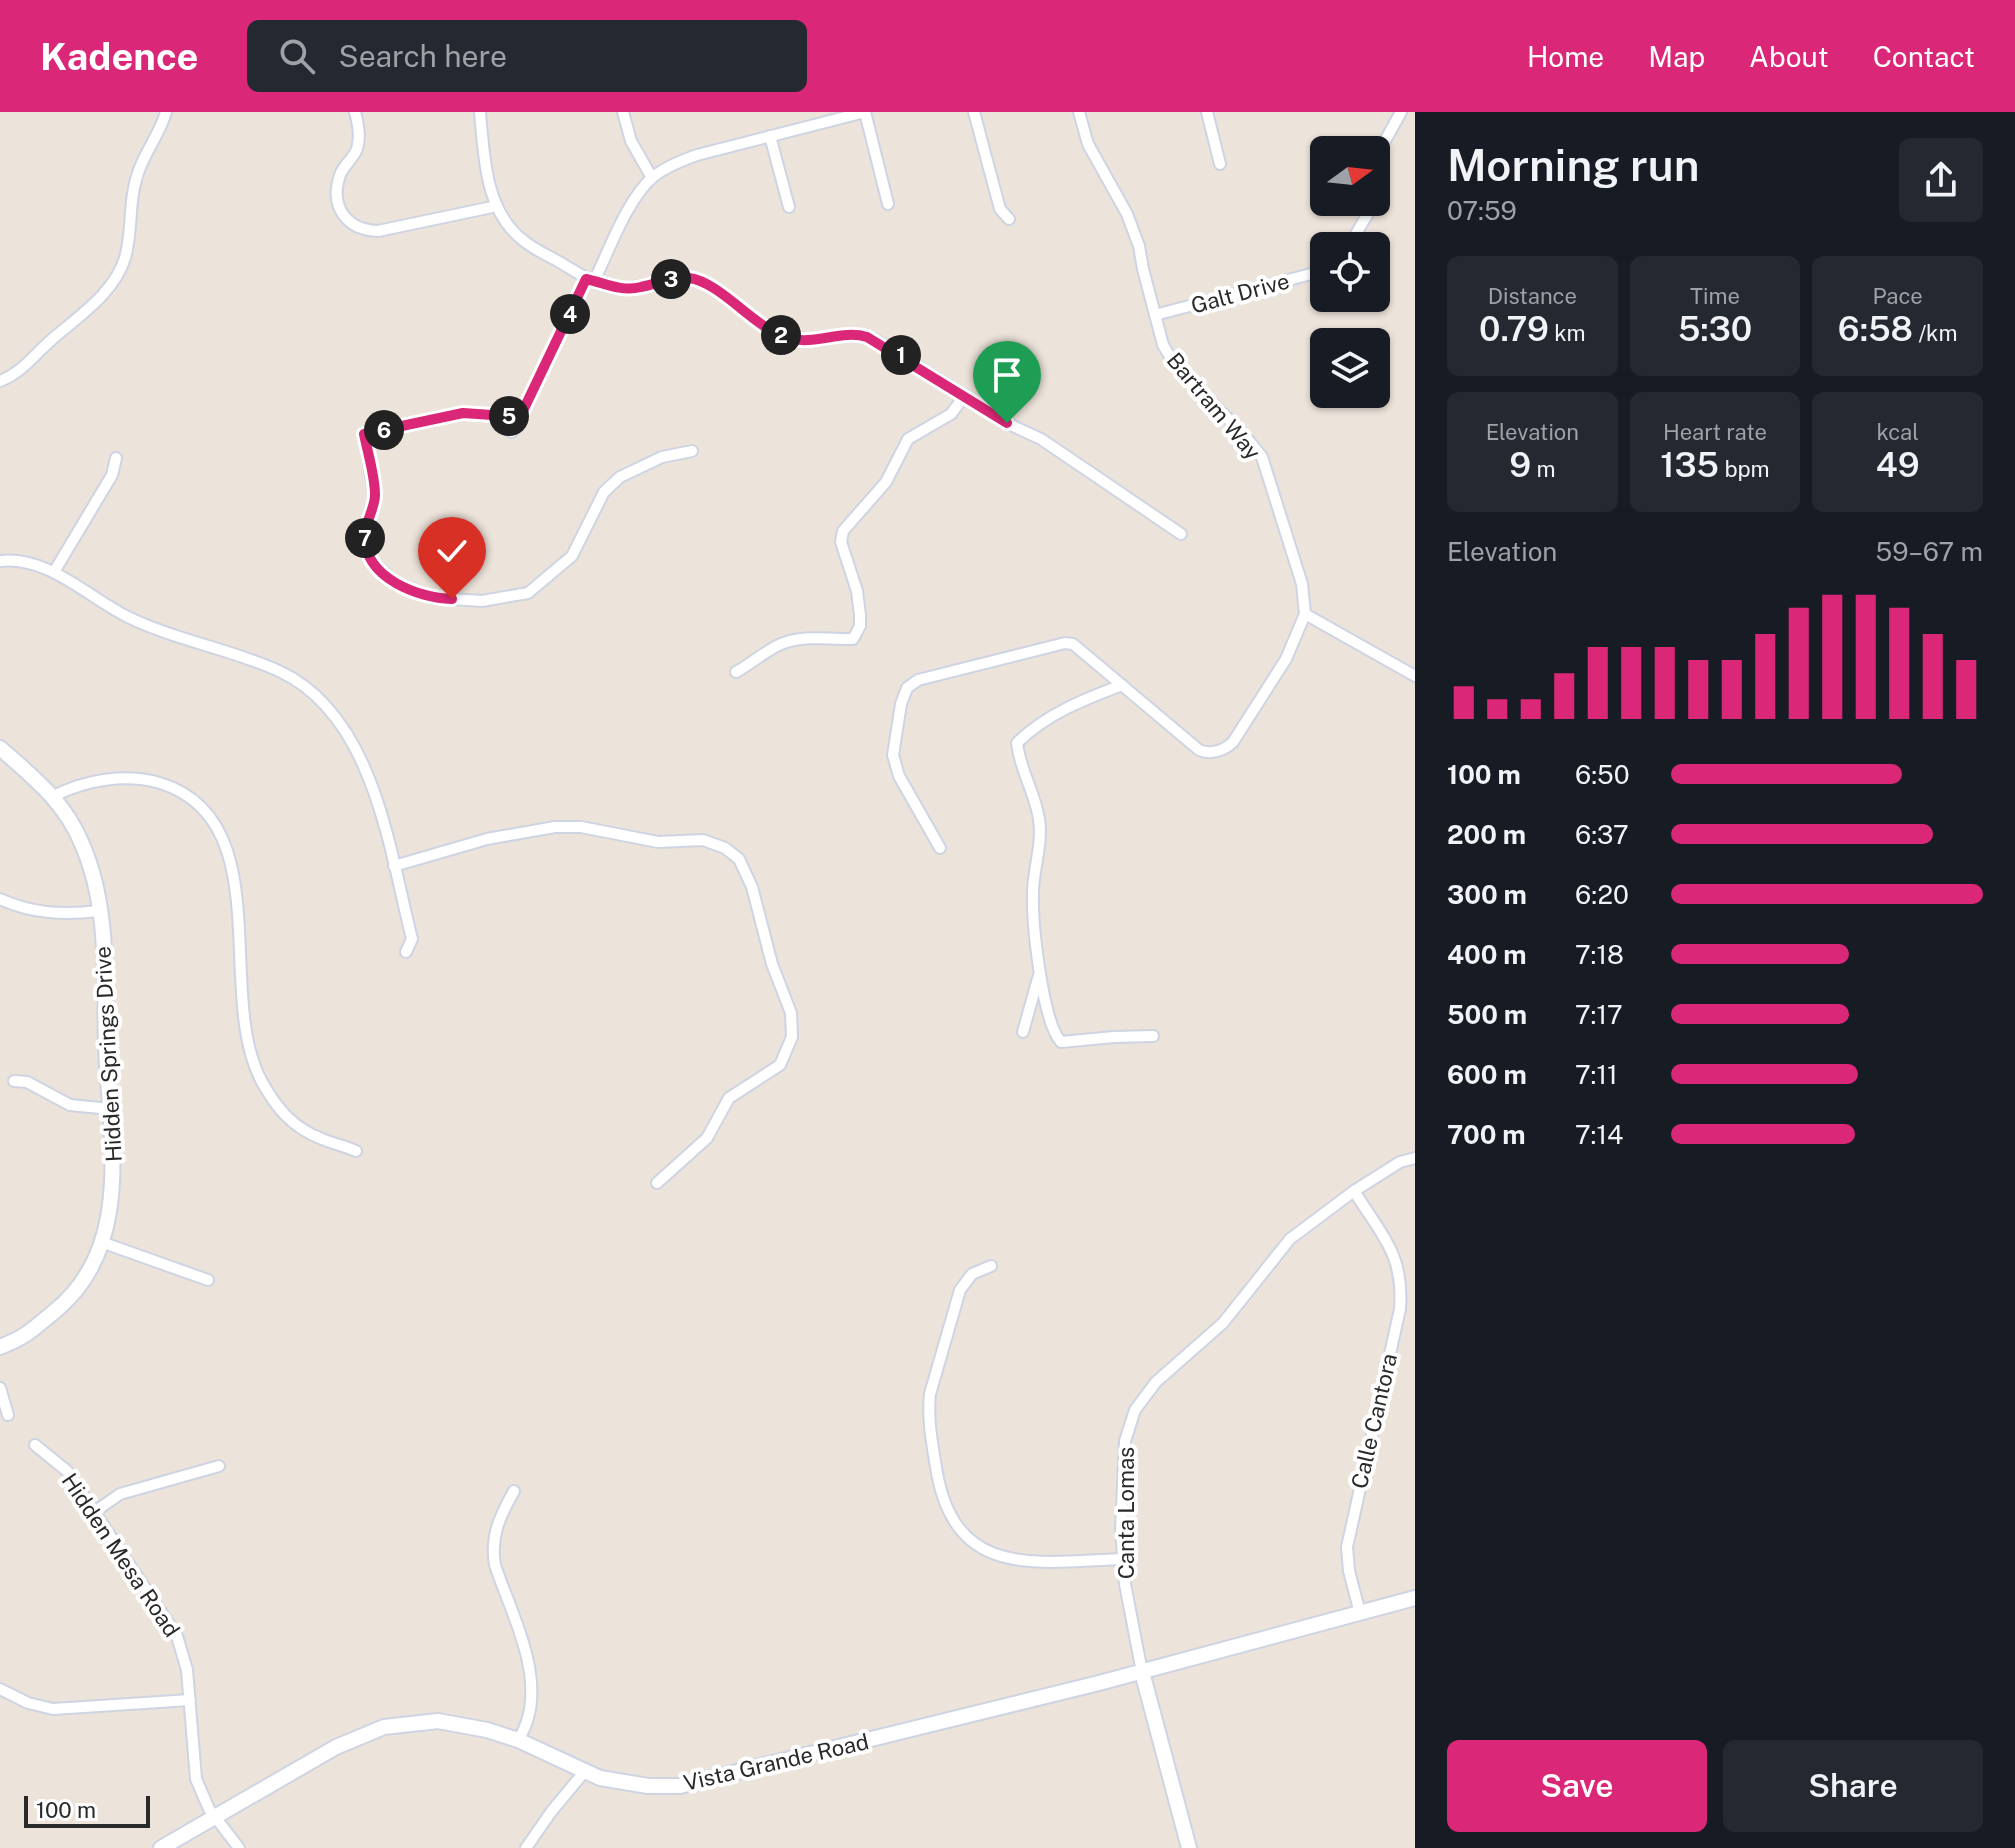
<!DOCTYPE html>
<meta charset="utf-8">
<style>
:root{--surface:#171b24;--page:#242831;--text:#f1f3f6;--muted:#9ea1a6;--accent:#db2777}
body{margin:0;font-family:"Public Sans",sans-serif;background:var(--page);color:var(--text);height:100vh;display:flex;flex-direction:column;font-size:30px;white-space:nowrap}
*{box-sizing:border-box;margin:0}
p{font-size:26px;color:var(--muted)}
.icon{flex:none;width:44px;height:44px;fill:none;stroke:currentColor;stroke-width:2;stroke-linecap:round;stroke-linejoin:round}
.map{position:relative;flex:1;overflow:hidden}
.details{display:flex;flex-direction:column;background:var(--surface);width:600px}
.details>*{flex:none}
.needle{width:52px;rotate:75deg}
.tools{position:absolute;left:1310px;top:24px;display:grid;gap:16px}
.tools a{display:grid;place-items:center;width:80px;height:80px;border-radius:12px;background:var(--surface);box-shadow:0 2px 6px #0004;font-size:40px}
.scale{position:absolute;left:24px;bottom:20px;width:126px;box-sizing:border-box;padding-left:8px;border:4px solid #292929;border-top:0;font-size:22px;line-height:28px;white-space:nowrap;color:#292929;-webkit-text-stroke:6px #fff;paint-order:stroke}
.pin{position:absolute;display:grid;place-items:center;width:68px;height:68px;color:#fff;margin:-82px -34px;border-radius:50% 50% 50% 0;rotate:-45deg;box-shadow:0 0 8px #0007}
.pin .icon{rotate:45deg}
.km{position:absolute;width:40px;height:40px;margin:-20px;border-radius:50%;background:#222;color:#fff;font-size:22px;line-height:40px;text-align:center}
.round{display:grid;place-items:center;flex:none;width:84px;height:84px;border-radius:12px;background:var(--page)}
.summary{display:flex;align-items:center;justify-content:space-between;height:136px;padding:0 32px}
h1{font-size:44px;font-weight:600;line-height:60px}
.figures{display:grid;grid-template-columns:repeat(3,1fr);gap:12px;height:136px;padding:8px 32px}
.figures div{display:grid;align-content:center;border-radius:12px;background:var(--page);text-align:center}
.figures b{font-size:34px;font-weight:600}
.figures small{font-size:22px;font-weight:400}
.figures p{font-size:22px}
.chart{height:224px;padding:16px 32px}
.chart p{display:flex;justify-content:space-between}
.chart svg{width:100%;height:144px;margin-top:8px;stroke:var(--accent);stroke-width:6}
.primary-button{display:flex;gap:16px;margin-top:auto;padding:16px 32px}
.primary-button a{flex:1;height:92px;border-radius:12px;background:var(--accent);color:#fff;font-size:32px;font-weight:600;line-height:92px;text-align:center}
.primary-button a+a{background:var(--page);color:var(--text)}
ul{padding:0 32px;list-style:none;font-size:26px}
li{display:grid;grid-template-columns:128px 96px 1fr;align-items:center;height:60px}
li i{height:20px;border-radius:10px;background:var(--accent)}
header{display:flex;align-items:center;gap:48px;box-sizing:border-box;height:112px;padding:0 40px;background:var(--accent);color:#fff}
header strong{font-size:38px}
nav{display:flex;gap:44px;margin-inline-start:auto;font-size:28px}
.search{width:560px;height:72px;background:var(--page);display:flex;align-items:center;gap:20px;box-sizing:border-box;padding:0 28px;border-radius:12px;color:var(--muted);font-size:30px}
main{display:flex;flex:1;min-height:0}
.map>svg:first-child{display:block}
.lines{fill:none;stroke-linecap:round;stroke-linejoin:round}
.street-casing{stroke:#cfd4e3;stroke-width:14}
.secondary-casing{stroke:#cfd4e3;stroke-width:18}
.street{stroke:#fff;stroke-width:10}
.secondary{stroke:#fff;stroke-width:14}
.route-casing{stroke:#fff;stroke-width:16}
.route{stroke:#db2777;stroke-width:10}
.labels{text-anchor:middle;stroke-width:8;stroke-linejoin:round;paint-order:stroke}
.street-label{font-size:22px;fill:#292929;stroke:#fff}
</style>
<header>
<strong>Kadence</strong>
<div class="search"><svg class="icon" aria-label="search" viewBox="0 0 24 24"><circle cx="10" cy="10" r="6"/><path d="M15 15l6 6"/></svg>Search here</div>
<nav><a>Home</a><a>Map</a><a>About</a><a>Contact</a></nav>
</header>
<main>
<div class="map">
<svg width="1415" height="1736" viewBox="0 0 1415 1736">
<rect width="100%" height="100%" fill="#ece3da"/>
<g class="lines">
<defs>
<g id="street">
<path d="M 355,0 C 358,11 361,25 357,37 C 353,47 343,54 340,63 C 329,95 347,118 378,119 L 497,94"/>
<path d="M 480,0 C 484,44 485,100 524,129 C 535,138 549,144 561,151 C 578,161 596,174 616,176 C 642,178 663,164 688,166 C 720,169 755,216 787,226 C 820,236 842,215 877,229 L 1013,314 L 1041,327 L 1181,422"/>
<polyline points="623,0 631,29 652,66"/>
<polyline points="865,0 888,92"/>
<polyline points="974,0 1000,97 1009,107"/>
<polyline points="1079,0 1088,32 1127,102 1139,134 1143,157 1163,233 1175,253 1245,324 1262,345 1302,472 1305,502"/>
<polyline points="1207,0 1220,52"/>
<polyline points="770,24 789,95"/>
<polyline points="1376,61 1381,36 1401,0"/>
<polyline points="1349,134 1367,103 1370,90"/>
<path d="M 594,169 C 609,139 627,87 653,65 C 665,55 683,48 697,43 L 865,0"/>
<polyline points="1155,203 1311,162 1324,155"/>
<path d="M 0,269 C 24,260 37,239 57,223 C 82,202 115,179 125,146 C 133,118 128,89 138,61 C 145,39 160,22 166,0"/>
<polyline points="520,305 463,301 364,322 375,386 370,398 365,422 371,448 393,469 433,486 452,487 482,489 528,481 572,444 604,380 620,365 662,345 692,339"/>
<polyline points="512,320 586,167"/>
<path d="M 0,449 C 50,444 88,486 130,506 C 178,529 231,537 279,559 C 374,603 389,737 412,827 L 406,840"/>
<polyline points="54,460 112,363 116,346"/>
<polyline points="1305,502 1415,564"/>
<path d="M 736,560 C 751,552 765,539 781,532 C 804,522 828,528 853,527 L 860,514 L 860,503 L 857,479 L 841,430 L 843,419 L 886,370 L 908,327 L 951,302 L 965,283"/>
<path d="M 1122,573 C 1085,587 1046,602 1017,631 C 1020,658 1035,681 1039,707 C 1043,732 1033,757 1033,781 C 1032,811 1042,909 1061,930 L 1114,925 L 1153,924"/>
<path d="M 54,684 C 85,668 125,661 160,671 C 280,708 214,883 262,970 C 277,997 293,1016 322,1027 C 334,1032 345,1034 356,1039"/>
<path d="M 940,736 L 899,664 L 893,643 L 901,592 L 907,576 L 918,568 L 1065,531 L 1073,532 L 1199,638 C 1210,643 1224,639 1233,630 L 1286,547 L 1305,502"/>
<polyline points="394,754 487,727 555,715 581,715 658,730 703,728 725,736 739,747 752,775 772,852 791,901 792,925 780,953 729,986 707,1026 657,1071"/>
<path d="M 0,787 C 33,802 64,803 99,799"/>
<polyline points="1023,920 1039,863"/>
<polyline points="14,969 27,970 70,993 110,997"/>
<path d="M 1354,1079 C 1382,1124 1404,1142 1400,1197 L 1347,1435 L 1349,1459 L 1360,1501"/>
<polyline points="101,1130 208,1168"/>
<path d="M 991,1154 L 972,1162 L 960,1178 L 930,1282 C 927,1308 933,1336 937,1361 C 956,1468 1039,1450 1122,1447"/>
<polyline points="0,1276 8,1303"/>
<polyline points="35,1333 67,1359 177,1524 187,1558 196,1667 209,1697 239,1736"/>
<path d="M 514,1379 C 500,1404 490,1424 495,1453 C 513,1507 552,1576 518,1628"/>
<polyline points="94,1400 120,1382 219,1354"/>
<polyline points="1142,1560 1125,1472 1121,1417 1125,1329 1135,1298 1156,1270 1223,1211 1290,1127 1354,1079 1400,1050 1415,1046"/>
<polyline points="0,1577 28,1591 53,1597 190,1588"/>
<polyline points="526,1736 551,1700 585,1659"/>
</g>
<g id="secondary">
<path d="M 0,636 C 33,665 65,690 82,732 C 110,796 104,868 106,936 C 110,1024 134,1135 55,1199 C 33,1217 28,1224 0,1235"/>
<polyline points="1142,1560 1189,1736"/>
<polyline points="161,1736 336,1635 384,1615 438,1609 487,1618 518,1628 600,1666 648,1674 680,1674 1099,1571 1415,1486"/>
</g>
</defs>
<use href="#street" class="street-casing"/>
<use href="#secondary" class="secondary-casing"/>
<use href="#street" class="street"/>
<use href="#secondary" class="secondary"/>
</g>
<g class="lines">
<defs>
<path id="route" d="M 452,487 C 418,486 365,466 365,425 C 365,410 375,396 375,383 C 375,364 368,342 364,322 L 463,301 L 520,305 L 586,167 C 605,171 621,180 641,175 C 657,172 671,164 689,166 C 721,170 755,217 788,226 C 815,234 841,217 867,225 L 1007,311"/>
</defs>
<use href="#route" class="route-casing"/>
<use href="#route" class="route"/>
</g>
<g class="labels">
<g class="street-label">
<text transform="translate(1240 181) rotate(-15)" y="8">Galt Drive</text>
<text transform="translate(1214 294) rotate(50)" y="8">Bartram Way</text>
<text transform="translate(108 942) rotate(-93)" y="8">Hidden Springs Drive</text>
<text transform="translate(1374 1309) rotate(-77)" y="8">Calle Cantora</text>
<text transform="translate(1126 1401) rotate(-90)" y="8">Canta Lomas</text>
<text transform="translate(121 1443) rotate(56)" y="8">Hidden Mesa Road</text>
<text transform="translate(776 1650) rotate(-13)" y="8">Vista Grande Road</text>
</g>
</g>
</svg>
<div class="tools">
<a><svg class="needle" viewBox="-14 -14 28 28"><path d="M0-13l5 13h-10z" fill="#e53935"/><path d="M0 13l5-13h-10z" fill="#9ea1a6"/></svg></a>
<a><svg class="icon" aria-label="locate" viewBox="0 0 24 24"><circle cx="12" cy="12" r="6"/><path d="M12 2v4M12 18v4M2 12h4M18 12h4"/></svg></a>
<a><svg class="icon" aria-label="layers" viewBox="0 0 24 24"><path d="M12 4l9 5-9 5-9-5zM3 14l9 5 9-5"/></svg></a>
</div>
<div class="scale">100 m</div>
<div class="pin" style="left:1007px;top:311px;background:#1e9e55"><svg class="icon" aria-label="arrive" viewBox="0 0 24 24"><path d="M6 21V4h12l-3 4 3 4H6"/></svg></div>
<div class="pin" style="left:452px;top:487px;background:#d93025"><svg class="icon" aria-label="check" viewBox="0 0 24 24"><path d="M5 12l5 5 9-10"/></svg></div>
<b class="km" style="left:901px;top:243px">1</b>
<b class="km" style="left:781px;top:223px">2</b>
<b class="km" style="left:671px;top:167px">3</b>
<b class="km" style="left:570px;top:202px">4</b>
<b class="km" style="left:509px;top:304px">5</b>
<b class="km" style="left:384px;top:318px">6</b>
<b class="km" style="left:365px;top:426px">7</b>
</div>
<section class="details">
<div class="summary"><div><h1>Morning run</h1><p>07:59</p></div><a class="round"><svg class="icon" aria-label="share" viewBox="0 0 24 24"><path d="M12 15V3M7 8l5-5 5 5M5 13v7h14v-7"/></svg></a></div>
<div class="figures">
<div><p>Distance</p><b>0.79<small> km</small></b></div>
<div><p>Time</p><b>5:30</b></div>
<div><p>Pace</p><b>6:58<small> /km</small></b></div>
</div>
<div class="figures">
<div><p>Elevation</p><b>9<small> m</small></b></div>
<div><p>Heart rate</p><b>135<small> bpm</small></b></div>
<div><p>kcal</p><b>49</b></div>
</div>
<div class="chart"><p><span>Elevation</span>59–67 m</p>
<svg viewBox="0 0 160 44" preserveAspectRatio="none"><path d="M5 44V34M15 44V38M25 44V38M35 44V30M45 44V22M55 44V22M65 44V22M75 44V26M85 44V26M95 44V18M105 44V10M115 44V6M125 44V6M135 44V10M145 44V18M155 44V26"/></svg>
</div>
<ul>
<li><b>100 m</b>6:50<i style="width:74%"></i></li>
<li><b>200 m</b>6:37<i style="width:84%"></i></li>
<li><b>300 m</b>6:20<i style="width:100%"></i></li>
<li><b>400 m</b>7:18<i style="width:57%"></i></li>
<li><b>500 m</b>7:17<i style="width:57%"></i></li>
<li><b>600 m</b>7:11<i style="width:60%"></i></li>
<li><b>700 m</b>7:14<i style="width:59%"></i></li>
</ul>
<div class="primary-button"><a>Save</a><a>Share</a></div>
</section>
</main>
